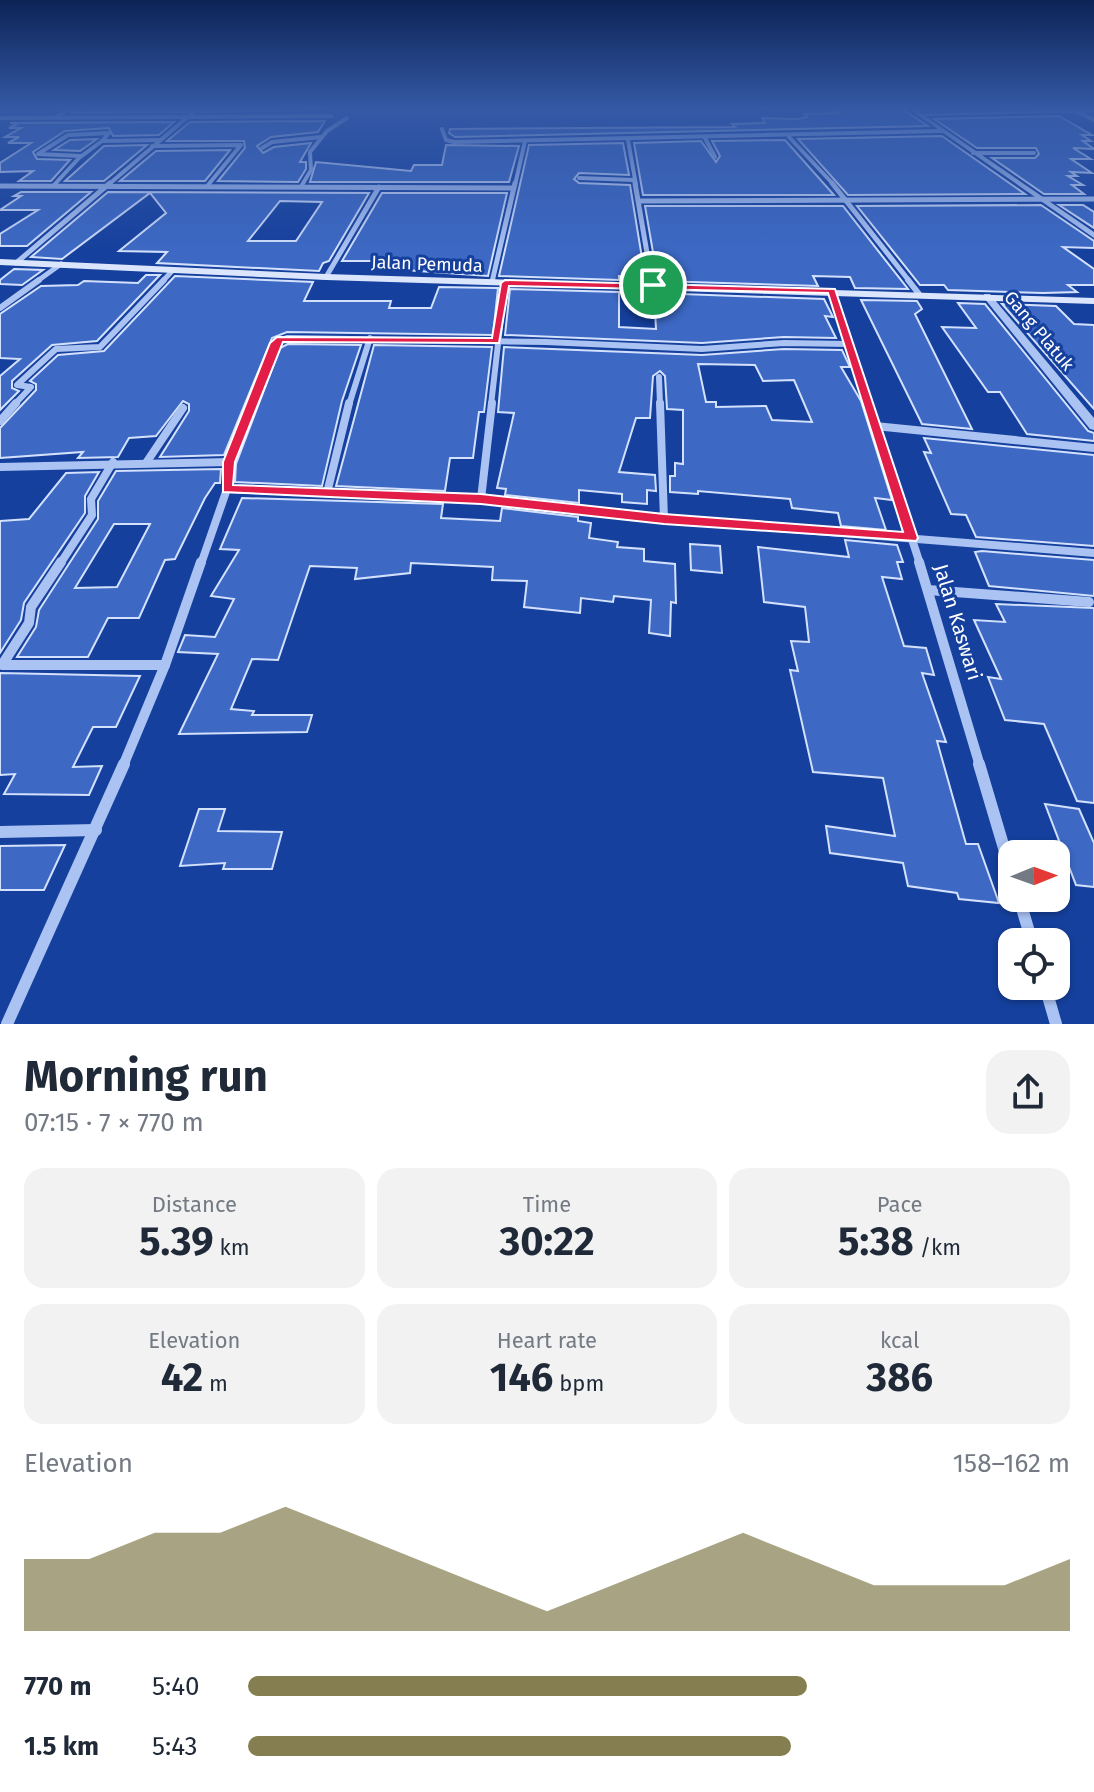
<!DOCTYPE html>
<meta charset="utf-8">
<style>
:root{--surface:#fff;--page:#f2f2f3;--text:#1f2937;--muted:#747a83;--accent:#847e50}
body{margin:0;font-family:"Fira Sans",sans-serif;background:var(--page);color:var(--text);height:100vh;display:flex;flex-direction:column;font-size:30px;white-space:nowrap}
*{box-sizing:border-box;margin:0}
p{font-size:26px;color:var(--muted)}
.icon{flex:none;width:44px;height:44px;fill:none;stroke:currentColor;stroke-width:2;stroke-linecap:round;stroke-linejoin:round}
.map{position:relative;height:1024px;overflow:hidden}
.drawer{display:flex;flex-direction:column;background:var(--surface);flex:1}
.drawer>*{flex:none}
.needle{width:52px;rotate:89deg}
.fabs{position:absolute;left:998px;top:840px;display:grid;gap:16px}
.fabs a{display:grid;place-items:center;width:72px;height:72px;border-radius:16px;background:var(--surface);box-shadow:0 2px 6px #0004;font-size:40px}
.pin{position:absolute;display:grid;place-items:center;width:68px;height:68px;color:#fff;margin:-34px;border:4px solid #fff;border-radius:50%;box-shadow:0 2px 8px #0007}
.round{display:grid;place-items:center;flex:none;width:84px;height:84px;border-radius:24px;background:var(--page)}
.headline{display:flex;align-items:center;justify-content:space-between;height:136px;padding:0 24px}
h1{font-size:44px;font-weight:700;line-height:60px}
.stats{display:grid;grid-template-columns:repeat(3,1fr);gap:12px;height:136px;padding:8px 24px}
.stats div{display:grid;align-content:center;border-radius:20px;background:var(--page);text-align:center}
.stats b{font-size:40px;font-weight:700}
.stats small{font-size:22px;font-weight:400}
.stats p{font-size:22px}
.chart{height:224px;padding:16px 24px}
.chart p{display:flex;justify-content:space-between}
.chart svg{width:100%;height:144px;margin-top:8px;fill:var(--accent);opacity:.7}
ul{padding:0 24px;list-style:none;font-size:26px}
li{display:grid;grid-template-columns:128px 96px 1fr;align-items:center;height:60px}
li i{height:20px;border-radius:10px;background:var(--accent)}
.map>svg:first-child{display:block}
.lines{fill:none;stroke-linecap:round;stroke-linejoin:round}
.river{fill:#28488e;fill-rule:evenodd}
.building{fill:#3d69c4;stroke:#d4e1fd;stroke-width:2;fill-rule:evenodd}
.minor-far5{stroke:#abc3f3;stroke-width:4}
.minor-far4{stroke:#abc3f3;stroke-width:5}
.minor-far3{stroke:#abc3f3;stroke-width:6}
.minor-far2{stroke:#abc3f3;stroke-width:8}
.minor-far1{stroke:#abc3f3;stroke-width:10}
.minor{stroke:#abc3f3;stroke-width:12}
.tertiary{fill:#abc3f3;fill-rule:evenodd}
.secondary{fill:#dbe6fd;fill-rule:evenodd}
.route{fill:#e11d48;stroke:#fff;stroke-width:2;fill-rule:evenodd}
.labels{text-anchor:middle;stroke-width:6;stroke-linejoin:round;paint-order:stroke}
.far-street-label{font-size:18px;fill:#fff;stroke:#15409d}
.street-label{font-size:20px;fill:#fff;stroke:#15409d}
</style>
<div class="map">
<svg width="1094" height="1024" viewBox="0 0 1094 1024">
<rect width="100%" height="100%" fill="#15409d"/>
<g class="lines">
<polygon class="river" points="569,109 701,109 693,114 577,114"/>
</g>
<g class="building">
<polygon points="74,109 190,109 186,112 72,113"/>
<polygon points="202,109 325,109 201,112"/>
<polygon points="833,109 902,109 928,126 455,137 449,133 450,129 735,127 732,124 765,123 762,118 798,119 807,117 804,114 839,113"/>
<polygon points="1059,116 1092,135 1082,135 1091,141 1083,141 1094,149 1073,148 1091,159 1071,159 1092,173 1071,172 1077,176 1068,176 1083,185 1072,185 1084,194 1044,194 992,158 1035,158 1039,154 1036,148 977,148 934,119"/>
<polygon points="325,121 318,132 271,137 257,146 263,153 274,147 311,143 300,162 306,162 306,169 298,182 218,181 245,148 244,141 167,141 190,122"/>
<polygon points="174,122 159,135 113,136 109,128 65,131 33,152 37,159 70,160 51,181 19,181 33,171 0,172 0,163 31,143 8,143 19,137 5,137 21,128 9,128 17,124 10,123"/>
<polygon points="942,136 1025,194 848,195 798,139"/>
<polygon points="97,139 80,151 54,150 70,140"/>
<polygon points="785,140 834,195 643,195 634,143 701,141 716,162 720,156 712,141"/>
<polygon points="623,143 629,175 579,173 574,179 579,183 630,185 645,276 619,276 619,280 499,276 529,145"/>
<polygon points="147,145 104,181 65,181 104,146"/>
<polygon points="446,145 519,146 509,182 310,182 316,162 411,171 414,165 442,165"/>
<polygon points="230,150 205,181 120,181 156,151"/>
<polygon points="21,192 91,192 27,246 0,246 0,234 38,210 0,210 21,196 14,196"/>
<path d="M 108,192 L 369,193 L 329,261 L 323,263 L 319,271 L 157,263 L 167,252 L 119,251 L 166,213 L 150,193 L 62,259 L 31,257 ZM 280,201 L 322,202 L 296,241 L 248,241 Z"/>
<polygon points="382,193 507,193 488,276 391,269 392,266 386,266 388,261 342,261"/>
<polygon points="1041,205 1094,241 1094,248 1063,247 1094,269 1094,285 1068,285 1077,292 1043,293 948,290 944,285 920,285 857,206"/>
<polygon points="1059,205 1083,205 1094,212 1094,228"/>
<polygon points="645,206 843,206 908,289 855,288 850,277 813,276 818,286 658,281"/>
<polygon points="14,269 43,270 22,285 0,284 0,280"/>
<polygon points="146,275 160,275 97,341 52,345 12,381 12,388 19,391 0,410 0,376 20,359 0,358 0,314 41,286 78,285 84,281 138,283"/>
<polygon points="175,276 313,282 304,301 391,301 389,308 431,308 439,287 498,288 493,335 287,332 272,338 224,455 160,457 189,411 189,404 183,401 156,436 129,438 118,457 78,458 83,452 0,458 0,428 36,390 36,384 30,381 58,355 104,351"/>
<polygon points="510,289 619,292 619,327 656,329 654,293 824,299 833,317 825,316 836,338 784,337 702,343 505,335"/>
<polygon points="861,300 917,301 922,309 915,314 972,429 922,424"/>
<polygon points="958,303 985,304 1088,431 1094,433 1094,441 1027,434 1000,392 988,392 942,327 976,328"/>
<polygon points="1002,304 1056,306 1074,324 1094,325 1094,409"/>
<polygon points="288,344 361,345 342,401 322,486 235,482 236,464 280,348"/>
<polygon points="374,345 492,347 484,412 479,412 473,458 450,458 445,491 336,486"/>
<path d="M 504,347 L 702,355 L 784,349 L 842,350 L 850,367 L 841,367 L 861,401 L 892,500 L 875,498 L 886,530 L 841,526 L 838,513 L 792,508 L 790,499 L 698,491 L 698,494 L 670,492 L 670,476 L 675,476 L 675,463 L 683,464 L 683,410 L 667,409 L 665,376 L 660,371 L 653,376 L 650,418 L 636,418 L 619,472 L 655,475 L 656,491 L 647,490 L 647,504 L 622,502 L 622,494 L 579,490 L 579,503 L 505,495 L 506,489 L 497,488 L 514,413 L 498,412 ZM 698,364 L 755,365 L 763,381 L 794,380 L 812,422 L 772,420 L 766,406 L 716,407 L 716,402 L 706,402 Z"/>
<polygon points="924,438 1094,455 1094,546 976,537 966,515 951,514 924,452 931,453"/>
<path d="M 221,469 L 220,483 L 215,483 L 205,498 L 175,559 L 165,560 L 139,618 L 108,618 L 88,657 L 17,657 L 36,627 L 39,610 L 98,519 L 98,501 L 116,471 ZM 114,524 L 150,524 L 117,587 L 75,588 Z"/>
<polygon points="99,472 85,496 85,513 24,603 21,620 0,653 0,521 29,519 66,473"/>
<polygon points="242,498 443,504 441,518 500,521 502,508 578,517 578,521 591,523 589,538 618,542 617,547 644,549 644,561 675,564 676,603 671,602 670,636 649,633 651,600 614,596 613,602 581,598 580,613 524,607 527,581 492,580 493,567 411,563 410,573 355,579 357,568 310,566 278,660 252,659 231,709 254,711 252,715 312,715 307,732 179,734 218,654 178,652 185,635 215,637 234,599 211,596 239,550 220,549"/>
<polygon points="845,540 897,545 903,562 897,562 902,579 882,577 904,646 926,648 934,675 922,673 946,742 937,741 966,844 978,844 999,903 959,899 957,893 908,886 903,863 830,853 826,826 895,836 883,778 813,772 790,670 798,671 791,641 809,642 805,607 764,602 758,547 849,557"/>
<polygon points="690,544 720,546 722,573 691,570"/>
<polygon points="982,551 1094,560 1094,596 989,586 975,552"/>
<polygon points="996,604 1094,608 1094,803 1077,801 1044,724 1005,720 988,677 1001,679 974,620 1005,622"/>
<polygon points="0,673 140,676 116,727 93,727 73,767 102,766 89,795 4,794 15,774 0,775"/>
<polygon points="1045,804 1079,809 1094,843 1094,887 1076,885"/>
<polygon points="199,809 225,809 218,831 282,832 272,869 223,869 225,863 180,866"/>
<polygon points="65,845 44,890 0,890 0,846"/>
</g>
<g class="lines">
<g class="minor-far5">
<polyline points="914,109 919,114"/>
<polyline points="1072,109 1094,120"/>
<polyline points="56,117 69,109"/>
<polyline points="0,118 332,116"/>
<polyline points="442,129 446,140 454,142 942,131"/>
<polyline points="789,137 834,185"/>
<polyline points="705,138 715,157"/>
<polyline points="628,140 636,185"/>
<polyline points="152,146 241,145 208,185"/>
<polyline points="262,148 272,142 321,137"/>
<polyline points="973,153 1034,153"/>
<polyline points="81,156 38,154 68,135 109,133 102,141"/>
<polyline points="579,178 635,180"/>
<polyline points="54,185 79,158 102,141 159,140"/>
<polyline points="108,185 197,109"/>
<polyline points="302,185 311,170 310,152 327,131 347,118"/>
<polyline points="515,185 525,141"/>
</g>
<g class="minor-far4">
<polyline points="635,183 652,282"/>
<polyline points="832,183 910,282"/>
<polyline points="0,186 514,188"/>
<polyline points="639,201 1094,199"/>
<polyline points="16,263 110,183"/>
<polyline points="326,277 379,187"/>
<polyline points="36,282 61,264"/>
<polyline points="162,282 173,270"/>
<polyline points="492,282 515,183"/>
</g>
<g class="minor-far3">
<polyline points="652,280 653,285"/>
<polyline points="908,280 919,294"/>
<polyline points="832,291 869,405"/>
<polyline points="0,308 39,280"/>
<polyline points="659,377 660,405"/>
<polyline points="14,405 31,387 17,385 56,349 100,347 164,280"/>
<polyline points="251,405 275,343 287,338 546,342 702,349 784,343 849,344"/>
<polyline points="349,405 370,338"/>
<polyline points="491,405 505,283"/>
</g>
<g class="minor-far2">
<polyline points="660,403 664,519"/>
<polyline points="868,403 920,564"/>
<polyline points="0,421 16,403"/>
<polyline points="875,426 1094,448"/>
<polyline points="229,462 252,403"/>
<polyline points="146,463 183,408"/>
<polyline points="0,467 229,462 227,489 201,564"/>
<polyline points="227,489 481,499 664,519 1094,553"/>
<polyline points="327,493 349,403"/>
<polyline points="481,499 492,403"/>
<polyline points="60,564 92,515 91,499 113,462"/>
</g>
<g class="minor-far1">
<polyline points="61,562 31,607 29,623 2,665 165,665"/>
<polyline points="919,562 980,766"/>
<polyline points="928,590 1089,602"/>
<polyline points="123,766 165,665 201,562"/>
</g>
<g class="minor">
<polyline points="979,764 1012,875"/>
<polyline points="0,832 96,830"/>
<polyline points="1019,898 1032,942"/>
<polyline points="1045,986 1056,1024"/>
<polyline points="7,1024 124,764"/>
</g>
<g class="tertiary">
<polygon points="1094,109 1094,112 925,116 1094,232 1094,238 916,114"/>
<polygon points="984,294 990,294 1094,418 1094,430 1090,429 984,298"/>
</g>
<polygon class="secondary" points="0,259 326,274 1094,298 1094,304 326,280 0,265"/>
</g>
<linearGradient id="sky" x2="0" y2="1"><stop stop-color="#0c2356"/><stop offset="0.43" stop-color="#3559a5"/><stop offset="1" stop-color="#3559a5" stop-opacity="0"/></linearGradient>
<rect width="1094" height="252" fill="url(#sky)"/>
<path class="route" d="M 505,280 L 835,289 L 918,538 L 916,541 L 664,524 L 481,504 L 223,492 L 223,462 L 270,343 L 277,337 L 492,338 L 501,283 ZM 509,286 L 828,293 L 903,532 L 664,514 L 481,494 L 233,485 L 235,462 L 283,342 L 499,343 Z"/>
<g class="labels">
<g class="far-street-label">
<text transform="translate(427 264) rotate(2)" y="6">Jalan Pemuda</text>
<text transform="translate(1039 331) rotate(50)" y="6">Gang Platuk</text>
</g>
<g class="street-label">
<text transform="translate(958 622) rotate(73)" y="7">Jalan Kaswari</text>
</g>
</g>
</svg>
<div class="fabs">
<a><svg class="needle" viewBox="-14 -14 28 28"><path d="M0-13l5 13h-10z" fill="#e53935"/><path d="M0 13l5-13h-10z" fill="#747a83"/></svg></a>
<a><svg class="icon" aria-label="locate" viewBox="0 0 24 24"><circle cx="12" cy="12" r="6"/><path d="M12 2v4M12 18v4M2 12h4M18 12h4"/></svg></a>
</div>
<div class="pin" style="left:653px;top:285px;background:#1e9e55"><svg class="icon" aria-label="arrive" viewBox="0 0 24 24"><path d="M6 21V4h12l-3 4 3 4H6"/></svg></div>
</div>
<section class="drawer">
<div class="headline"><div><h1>Morning run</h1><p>07:15 · 7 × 770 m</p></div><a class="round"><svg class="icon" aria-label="share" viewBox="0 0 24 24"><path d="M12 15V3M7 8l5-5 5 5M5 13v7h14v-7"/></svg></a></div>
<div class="stats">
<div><p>Distance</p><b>5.39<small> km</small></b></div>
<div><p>Time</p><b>30:22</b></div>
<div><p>Pace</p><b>5:38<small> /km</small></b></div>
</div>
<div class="stats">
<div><p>Elevation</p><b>42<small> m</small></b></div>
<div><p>Heart rate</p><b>146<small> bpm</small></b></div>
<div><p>kcal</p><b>386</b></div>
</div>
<div class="chart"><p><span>Elevation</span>158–162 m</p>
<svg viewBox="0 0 160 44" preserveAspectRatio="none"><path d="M0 44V22L10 22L20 14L30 14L40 6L50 14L60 22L70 30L80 38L90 30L100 22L110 14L120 22L130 30L140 30L150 30L160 22V44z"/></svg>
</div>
<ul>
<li><b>770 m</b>5:40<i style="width:68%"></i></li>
<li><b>1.5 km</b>5:43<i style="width:66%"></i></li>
</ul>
</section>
